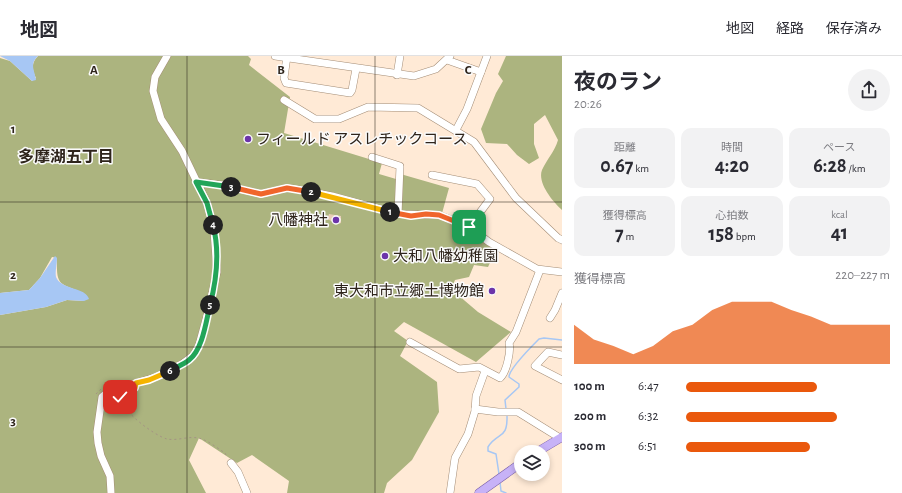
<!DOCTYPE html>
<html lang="ja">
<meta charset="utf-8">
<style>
:root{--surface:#fff;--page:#f2f2f3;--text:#2b2b33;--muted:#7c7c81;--line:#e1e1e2;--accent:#ea580c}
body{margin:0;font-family:"Alegreya Sans","Noto Sans JP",sans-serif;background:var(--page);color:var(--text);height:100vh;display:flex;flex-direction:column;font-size:15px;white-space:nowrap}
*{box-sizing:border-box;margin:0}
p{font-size:13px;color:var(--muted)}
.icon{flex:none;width:22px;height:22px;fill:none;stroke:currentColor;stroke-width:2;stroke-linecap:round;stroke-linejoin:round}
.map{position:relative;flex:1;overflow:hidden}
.drawer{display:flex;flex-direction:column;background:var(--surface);width:340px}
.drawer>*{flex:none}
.fabs{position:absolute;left:514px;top:389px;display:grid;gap:8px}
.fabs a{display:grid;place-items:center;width:36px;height:36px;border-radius:50%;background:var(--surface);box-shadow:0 2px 6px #0003;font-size:20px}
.pin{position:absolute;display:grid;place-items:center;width:34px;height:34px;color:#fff;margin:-17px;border-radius:8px;box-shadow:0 2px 6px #0006}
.km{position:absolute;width:20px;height:20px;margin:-10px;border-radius:50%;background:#222;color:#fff;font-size:11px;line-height:20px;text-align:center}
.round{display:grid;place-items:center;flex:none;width:42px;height:42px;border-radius:21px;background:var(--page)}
.head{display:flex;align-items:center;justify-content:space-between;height:68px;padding:0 12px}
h1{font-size:22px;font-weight:700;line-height:30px}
.figures{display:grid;grid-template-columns:repeat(3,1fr);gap:6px;height:68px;padding:4px 12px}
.figures div{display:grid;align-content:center;border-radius:10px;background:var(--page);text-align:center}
.figures b{font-size:20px;font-weight:700}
.figures small{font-size:11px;font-weight:400}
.figures p{font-size:11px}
.chart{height:112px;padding:8px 12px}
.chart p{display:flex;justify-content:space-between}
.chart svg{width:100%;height:72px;margin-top:4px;fill:var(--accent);opacity:.7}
ul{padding:0 12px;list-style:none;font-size:13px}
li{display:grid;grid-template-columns:64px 48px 1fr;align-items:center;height:30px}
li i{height:10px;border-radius:5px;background:var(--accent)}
header{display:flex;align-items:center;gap:24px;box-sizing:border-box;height:56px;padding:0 20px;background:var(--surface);border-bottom:1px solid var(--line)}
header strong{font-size:19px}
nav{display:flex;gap:22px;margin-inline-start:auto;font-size:14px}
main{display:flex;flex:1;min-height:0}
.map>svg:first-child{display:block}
.forest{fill:#acb47f}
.water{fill:#a7c7f4}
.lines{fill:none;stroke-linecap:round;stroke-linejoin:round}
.stream{stroke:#a7c7f4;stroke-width:1.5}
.building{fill:#e8ceb6}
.minor-casing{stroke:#a48d76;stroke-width:8}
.major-casing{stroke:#795ea6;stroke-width:9}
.path{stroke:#a49384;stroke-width:1;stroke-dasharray:2 3;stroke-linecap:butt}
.minor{stroke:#fff;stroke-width:7}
.major{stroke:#c7b2f7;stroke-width:8}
.split-1-casing{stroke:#fff;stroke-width:8}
.split-2-casing{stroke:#fff;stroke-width:8}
.split-3-casing{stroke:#fff;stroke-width:8}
.split-4-casing{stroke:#fff;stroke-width:8}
.split-5-casing{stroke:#fff;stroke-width:8}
.split-6-casing{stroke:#fff;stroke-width:8}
.split-7-casing{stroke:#fff;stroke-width:8}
.split-1{stroke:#f0652b;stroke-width:5}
.split-2{stroke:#f5b400;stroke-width:5}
.split-3{stroke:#f0652b;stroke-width:5}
.split-4{stroke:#22a559;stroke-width:5}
.split-5{stroke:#22a559;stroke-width:5}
.split-6{stroke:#22a559;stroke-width:5}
.split-7{stroke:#f5b400;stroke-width:5}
.grid{fill:none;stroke:#2e241b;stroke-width:1;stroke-opacity:0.55}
.poi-dot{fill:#6c34aa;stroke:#fbfbfb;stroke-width:1.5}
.labels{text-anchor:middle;stroke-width:3;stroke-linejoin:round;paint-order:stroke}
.poi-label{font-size:15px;fill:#2e241b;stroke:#fbfbfb;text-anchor:start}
.neighbourhood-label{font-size:16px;font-weight:bold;fill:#2e241b;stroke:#fbfbfb}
.grid-label{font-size:13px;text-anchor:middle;font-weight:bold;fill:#2e241b;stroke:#fbfbfb;stroke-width:3;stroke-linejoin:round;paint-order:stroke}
</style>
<header>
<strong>地図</strong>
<nav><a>地図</a><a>経路</a><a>保存済み</a></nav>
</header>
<main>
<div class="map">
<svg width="562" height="437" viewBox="0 0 562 437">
<rect width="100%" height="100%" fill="#ffead6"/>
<g class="forest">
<path d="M 38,0 L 248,0 L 251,3 L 249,9 L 290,41 L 284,77 L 382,107 L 379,118 L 396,123 L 397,117 L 449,132 L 441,161 L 468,173 L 497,192 L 488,211 L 474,209 L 469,221 L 455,224 L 451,233 L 478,256 L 511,276 L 476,306 L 404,266 L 394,275 L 408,285 L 400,300 L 437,326 L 439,356 L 412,404 L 387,427 L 384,437 L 287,437 L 289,425 L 252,399 L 237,407 L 199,382 L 189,404 L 206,437 L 0,437 L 0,259 L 46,251 L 67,244 L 84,245 L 86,239 C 61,225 56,234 57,202 L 52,201 L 40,222 L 29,234 L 0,237 L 0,2 L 10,5 L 32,25 L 36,22 C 32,14 31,7 38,0 Z"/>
<path d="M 506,0 L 562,0 L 562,154 C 553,146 537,127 542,114 C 547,103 555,95 558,84 L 545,59 L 534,68 L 534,88 L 539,102 L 529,108 L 517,99 L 507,88 L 486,87 L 481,73 L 496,37 L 503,25 L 498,18 Z"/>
</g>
<g class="water">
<path d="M 0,0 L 38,0 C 29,8 35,15 36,24 L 32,25 L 10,5 Z"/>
<path d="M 55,200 L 57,202 C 57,208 55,215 56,221 C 61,234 86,231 89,243 L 84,245 L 67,244 L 46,251 L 0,259 L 0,237 L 29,234 L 40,222 Z"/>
</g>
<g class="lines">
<g class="stream">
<path d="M 506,353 L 505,344 L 519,331 L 519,328 L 509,321 C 509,313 532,290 539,283 L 544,282 L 562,284"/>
<path d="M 499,418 L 496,398 L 488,395 L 488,391 C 498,375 508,385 507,358"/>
<polyline points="500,426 501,435 506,437"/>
</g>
</g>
<polygon class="building" points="329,158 341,160 341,167 338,168 327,163"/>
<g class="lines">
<defs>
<g id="minor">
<polyline points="275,0 414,20 436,13 450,0"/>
<polyline points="287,0 284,22 286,27 350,37 352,34 356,13"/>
<polyline points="447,4 481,16"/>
<polyline points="397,19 400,0"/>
<polyline points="284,44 315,63 339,63 368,51 418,52 474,86 516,142 558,182 562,184"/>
<polyline points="456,74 467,53 487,0"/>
<polyline points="372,101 400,110 398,158"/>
<polyline points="432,119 477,128 490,143 469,171"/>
<polyline points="196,126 222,129 261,138 287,132 295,133 332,140 398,158 439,159 469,171 489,186 537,213 562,216"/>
<polyline points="550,262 555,254 562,237"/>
<path d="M 410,286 L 459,313 L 479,311 L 500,322 C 507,316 511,294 509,287 L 516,276 L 540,214"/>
<polyline points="562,299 548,296 535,310 562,324"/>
<polyline points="475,353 498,356 518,356 560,382"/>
<polyline points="231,407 238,416 247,437"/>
<polyline points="111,437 110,420 101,400 98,387 97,376 102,341 109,335 156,321 182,308 194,299 199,289 207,260 217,216 214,174 207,147 182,95 161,63 153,35 155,21 167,0"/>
<polyline points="450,437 455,402 468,378 475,355 476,340 485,315"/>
</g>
<g id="major">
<polyline points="537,396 562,381"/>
<polyline points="479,437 521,407"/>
</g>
</defs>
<use href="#minor" class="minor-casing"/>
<use href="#major" class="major-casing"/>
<g class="path">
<polyline points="96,338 102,332"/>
<path d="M 121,338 C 116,352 155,380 167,383 C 177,385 188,380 198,382 C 208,384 217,392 225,397 L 227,401"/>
</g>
<use href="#minor" class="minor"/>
<use href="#major" class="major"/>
</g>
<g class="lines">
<defs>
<polyline id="split-1" points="390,156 411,160 426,158 439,159 469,171"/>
<polyline id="split-2" points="311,136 390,156"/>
<polyline id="split-3" points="231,131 261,138 287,132 311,136"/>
<polyline id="split-4" points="213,169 207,147 196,126 231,131"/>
<path id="split-5" d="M 210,249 C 217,222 220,196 213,169"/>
<path id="split-6" d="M 170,315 C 176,311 183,309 189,304 C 203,293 206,265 210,249"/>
<polyline id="split-7" points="120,341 121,338 135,332 136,327 149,324 170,315"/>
</defs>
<use href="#split-1" class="split-1-casing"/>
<use href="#split-2" class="split-2-casing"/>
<use href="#split-3" class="split-3-casing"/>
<use href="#split-4" class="split-4-casing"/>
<use href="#split-5" class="split-5-casing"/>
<use href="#split-6" class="split-6-casing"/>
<use href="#split-7" class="split-7-casing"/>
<use href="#split-1" class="split-1"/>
<use href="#split-2" class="split-2"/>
<use href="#split-3" class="split-3"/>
<use href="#split-4" class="split-4"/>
<use href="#split-5" class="split-5"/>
<use href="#split-6" class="split-6"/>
<use href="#split-7" class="split-7"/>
</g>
<path class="grid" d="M 187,0 L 187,437M 375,0 L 375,437M 0,146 L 562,146M 0,291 L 562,291"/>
<g class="poi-dot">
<circle cx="248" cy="83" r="4"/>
<circle cx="336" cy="164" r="4"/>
<circle cx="385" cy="200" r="4"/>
<circle cx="492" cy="235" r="4"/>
</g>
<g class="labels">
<g class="poi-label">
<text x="256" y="88">フィールド アスレチックコース</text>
<text x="328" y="169" text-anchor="end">八幡神社</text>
<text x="393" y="205">大和八幡幼稚園</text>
<text x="484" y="240" text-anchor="end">東大和市立郷土博物館</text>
</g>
<g class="neighbourhood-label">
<text x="66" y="106">多摩湖五丁目</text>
</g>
</g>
<g class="grid-label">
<text x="94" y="18">A</text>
<text x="281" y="18">B</text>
<text x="468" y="18">C</text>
<text x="13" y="77">1</text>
<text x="13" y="223">2</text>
<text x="13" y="369">3</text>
</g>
</svg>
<div class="fabs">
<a><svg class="icon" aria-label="layers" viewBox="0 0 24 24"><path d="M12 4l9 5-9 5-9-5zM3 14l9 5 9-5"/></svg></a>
</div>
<div class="pin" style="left:469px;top:171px;background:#1e9e55"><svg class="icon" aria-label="arrive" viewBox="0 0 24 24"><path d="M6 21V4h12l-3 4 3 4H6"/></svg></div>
<div class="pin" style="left:120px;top:341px;background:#d93025"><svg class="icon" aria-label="check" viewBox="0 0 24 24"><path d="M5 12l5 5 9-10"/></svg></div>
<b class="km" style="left:390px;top:156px">1</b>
<b class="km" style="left:311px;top:136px">2</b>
<b class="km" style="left:231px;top:131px">3</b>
<b class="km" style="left:213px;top:169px">4</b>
<b class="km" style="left:210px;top:249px">5</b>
<b class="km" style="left:170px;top:315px">6</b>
</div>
<section class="drawer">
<div class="head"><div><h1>夜のラン</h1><p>20:26</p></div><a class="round"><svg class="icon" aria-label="share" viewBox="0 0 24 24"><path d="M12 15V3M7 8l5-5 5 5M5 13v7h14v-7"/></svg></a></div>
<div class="figures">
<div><p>距離</p><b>0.67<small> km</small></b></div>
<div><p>時間</p><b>4:20</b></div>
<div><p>ペース</p><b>6:28<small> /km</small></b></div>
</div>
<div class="figures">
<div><p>獲得標高</p><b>7<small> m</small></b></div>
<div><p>心拍数</p><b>158<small> bpm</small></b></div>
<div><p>kcal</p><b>41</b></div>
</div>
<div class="chart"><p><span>獲得標高</span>220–227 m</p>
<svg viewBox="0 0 160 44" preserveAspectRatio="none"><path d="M0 44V20L10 29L20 33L30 38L40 33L50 24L60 20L70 11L80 6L90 6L100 6L110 11L120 15L130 20L140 20L150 20L160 20V44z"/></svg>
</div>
<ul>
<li><b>100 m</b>6:47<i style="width:64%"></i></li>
<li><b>200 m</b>6:32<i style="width:74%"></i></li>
<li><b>300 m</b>6:51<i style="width:61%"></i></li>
</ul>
</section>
</main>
